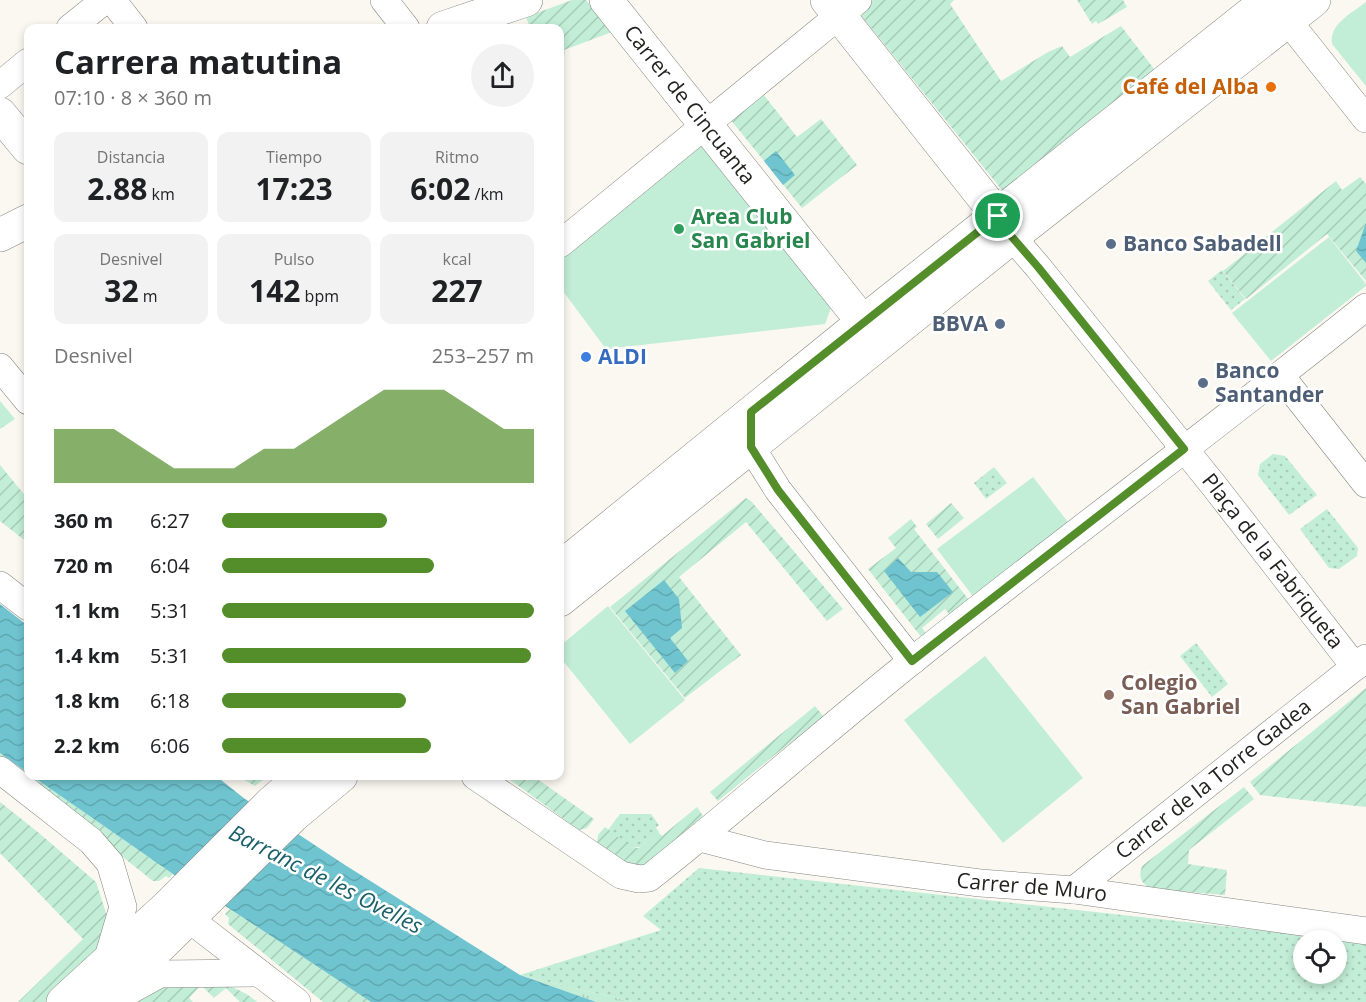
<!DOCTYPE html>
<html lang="es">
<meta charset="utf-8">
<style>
:root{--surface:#fff;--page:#f2f2f2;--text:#202124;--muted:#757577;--accent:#548e2b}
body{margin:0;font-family:"Open Sans",sans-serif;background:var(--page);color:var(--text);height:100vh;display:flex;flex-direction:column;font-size:22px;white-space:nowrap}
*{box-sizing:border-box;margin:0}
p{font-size:20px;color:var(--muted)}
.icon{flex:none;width:33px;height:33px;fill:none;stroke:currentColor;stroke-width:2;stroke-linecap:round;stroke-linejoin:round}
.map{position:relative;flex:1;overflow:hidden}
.details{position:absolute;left:24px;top:24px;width:540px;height:756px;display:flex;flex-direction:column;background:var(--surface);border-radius:12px;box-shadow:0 3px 9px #0003}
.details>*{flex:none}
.tools{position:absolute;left:1293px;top:930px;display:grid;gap:12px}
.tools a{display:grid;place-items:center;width:54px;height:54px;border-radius:50%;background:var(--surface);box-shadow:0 3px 9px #0003;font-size:30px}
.pin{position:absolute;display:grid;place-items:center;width:51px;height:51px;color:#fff;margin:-26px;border:3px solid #fff;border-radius:50%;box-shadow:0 2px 6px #0007}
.round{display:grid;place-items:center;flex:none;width:63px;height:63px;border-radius:32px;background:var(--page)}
.summary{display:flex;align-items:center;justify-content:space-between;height:102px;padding:0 30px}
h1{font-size:33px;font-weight:700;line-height:45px}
.stats{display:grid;grid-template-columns:repeat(3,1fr);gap:9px;height:102px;padding:6px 30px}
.stats div{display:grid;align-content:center;border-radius:12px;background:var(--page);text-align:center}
.stats b{font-size:30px;font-weight:700}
.stats small{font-size:16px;font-weight:400}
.stats p{font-size:16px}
.chart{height:168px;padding:12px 30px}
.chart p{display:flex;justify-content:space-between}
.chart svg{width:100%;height:108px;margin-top:6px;fill:var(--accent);opacity:.7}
ul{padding:0 30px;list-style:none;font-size:20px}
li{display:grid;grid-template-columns:96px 72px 1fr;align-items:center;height:45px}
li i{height:15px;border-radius:8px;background:var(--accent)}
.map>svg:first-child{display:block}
.grass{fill:url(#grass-tufts)}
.park{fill:url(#park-dots);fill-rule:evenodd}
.garden{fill:url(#garden-furrows)}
.pitch{fill:#c2edd6}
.water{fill:url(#water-waves)}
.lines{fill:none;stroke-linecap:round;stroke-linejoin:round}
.street-casing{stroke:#888680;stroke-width:28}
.secondary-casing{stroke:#888680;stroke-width:34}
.street{stroke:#fff;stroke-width:27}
.secondary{stroke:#fff;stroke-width:33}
.route-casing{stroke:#fff;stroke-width:12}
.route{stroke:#548e2b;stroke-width:8}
.food-dot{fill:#e8710a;stroke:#fff;stroke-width:2}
.leisure-dot{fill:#2e9e5b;stroke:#fff;stroke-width:2}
.service-dot{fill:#5c6f8a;stroke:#fff;stroke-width:2}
.shop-dot{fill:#3f7fe0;stroke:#fff;stroke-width:2}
.education-dot{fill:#8d6e63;stroke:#fff;stroke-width:2}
.labels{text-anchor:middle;stroke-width:5;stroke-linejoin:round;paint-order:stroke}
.food-label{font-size:21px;font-weight:bold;fill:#c56008;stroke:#fff;text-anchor:end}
.street-label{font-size:21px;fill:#232220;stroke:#fff}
.leisure-label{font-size:21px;font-weight:bold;fill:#27864d;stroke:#fff;text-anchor:start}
.service-label{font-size:21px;font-weight:bold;fill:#4e5e75;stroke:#fff;text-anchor:start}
.shop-label{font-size:21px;font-weight:bold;fill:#366cbe;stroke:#fff;text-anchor:start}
.education-label{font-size:21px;font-weight:bold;fill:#785e54;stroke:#fff;text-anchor:start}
.water-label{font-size:22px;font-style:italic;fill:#196068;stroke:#fff}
</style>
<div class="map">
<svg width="1366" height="1002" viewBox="0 0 1366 1002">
<defs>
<pattern id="grass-tufts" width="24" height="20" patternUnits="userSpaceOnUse" patternTransform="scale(1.5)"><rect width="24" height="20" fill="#c2edd6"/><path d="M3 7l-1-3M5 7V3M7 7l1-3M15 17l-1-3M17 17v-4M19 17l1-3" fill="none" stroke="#a6cbb7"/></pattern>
<pattern id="park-dots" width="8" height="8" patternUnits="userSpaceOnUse" patternTransform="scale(1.5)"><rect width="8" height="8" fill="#c2edd6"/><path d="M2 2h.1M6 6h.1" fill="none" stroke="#a6cbb7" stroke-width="1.8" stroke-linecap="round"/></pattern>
<pattern id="garden-furrows" width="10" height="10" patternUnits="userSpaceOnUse" patternTransform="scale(1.5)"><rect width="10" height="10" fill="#c2edd6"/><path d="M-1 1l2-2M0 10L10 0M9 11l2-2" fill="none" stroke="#a6cbb7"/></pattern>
<pattern id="water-waves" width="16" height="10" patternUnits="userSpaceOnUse" patternTransform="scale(1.5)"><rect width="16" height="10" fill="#6fc4cf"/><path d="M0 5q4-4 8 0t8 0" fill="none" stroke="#60a8b1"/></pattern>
</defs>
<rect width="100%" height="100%" fill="#fbf8f2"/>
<g class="grass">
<polygon points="0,401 15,419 0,429"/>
<polygon points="520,975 633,1002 596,1002"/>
</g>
<g class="park">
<polygon points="1222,270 1245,299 1231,310 1208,281"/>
<polygon points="1273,454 1285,456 1317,495 1289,515 1258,475 1260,464"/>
<polygon points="994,467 1007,483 986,499 974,483"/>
<polygon points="1327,509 1358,548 1357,556 1339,569 1329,568 1300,529"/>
<polygon points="1196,643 1228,684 1212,697 1180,656"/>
<polygon points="620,814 651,814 659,825 656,828 659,832 640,847 631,848 608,830"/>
<path d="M 699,868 L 1366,942 L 1366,1002 L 633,1002 L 520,975 L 661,930 L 643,916 ZM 1304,940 L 1336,940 L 1336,974 L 1304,974 Z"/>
</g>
<g class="garden">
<polygon points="572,0 586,0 612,32 564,50 565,54 560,55 560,28 530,28 526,17"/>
<polygon points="868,0 954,0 950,4 1001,81 1048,52 1062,46 1070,57 1121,26 1158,74 1006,195 856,9"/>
<polygon points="1077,0 1123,0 1127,7 1098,24 1096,21 1092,24"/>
<polygon points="763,94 797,137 821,119 857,165 802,208 730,119"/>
<polygon points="1360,177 1366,184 1366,281 1327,234 1246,299 1223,271 1336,181 1342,190"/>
<polygon points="0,465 28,499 28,543 0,521"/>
<polygon points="746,498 751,501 843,609 827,621 746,522 679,577 741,655 685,698 610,607"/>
<polygon points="951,503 964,518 938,539 926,524"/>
<polygon points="911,519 917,527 914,529 972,604 953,619 945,609 922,628 929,637 921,636 918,633 868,569 896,548 888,538"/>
<polygon points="1366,688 1366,807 1260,795 1250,782"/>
<polygon points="815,706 823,716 718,801 710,792"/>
<polygon points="0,753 28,773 28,776 32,776 173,874 169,878 166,876 159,881 153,881 0,760"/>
<polygon points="241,776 268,776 255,786 239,777"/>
<polygon points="511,776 533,776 594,819 587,828 579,830 509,779"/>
<path d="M 1244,787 L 1254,799 L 1189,850 L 1188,864 L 1227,870 L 1225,895 L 1152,889 C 1141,884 1138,877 1142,866 Z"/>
<polygon points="0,802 39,833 96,882 107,916 102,941 82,970 49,1002 18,1002 83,939 0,853"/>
<polygon points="697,807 703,816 644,866 635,869 597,844 598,835 605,827 632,848 639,848 658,832 662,836"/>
<polygon points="230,909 371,1002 323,1002 228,924 229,918 225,914"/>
<path d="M 224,984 C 237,989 247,993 257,1002 L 240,1002 L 226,988 L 214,998 L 201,985 L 189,998 L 193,1002 L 138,1002 L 164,986 Z"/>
</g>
<g class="pitch">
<path d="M 1366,2 L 1366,86 L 1332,44 C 1329,24 1352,13 1366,2 Z"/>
<polygon points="691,143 705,145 832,305 825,324 606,349 560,287 560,251"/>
<polygon points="1329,237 1366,284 1366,286 1271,361 1232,313"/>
<polygon points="1033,477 1071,526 975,599 937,549"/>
<polygon points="608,606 685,700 630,744 560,657 560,646"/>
<polygon points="985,656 1083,778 1003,843 904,720"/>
</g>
<g class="water">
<polygon points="776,151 795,175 783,185 764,161"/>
<polygon points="1366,223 1366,263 1356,251"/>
<polygon points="898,558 911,572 937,572 953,592 920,617 884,571"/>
<polygon points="664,580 679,599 682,628 670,638 688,661 675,673 625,611"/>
<polygon points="0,604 28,626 28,773 0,753"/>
<polygon points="32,776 216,776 245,799 345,865 520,975 596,1002 371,1002 230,909 173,874"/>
</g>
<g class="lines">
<defs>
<g id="street">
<polyline points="112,0 134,28"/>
<polyline points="384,0 406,28"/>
<polyline points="1274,6 1288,21 1366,119"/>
<polyline points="70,28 105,0"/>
<polyline points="0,85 28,62"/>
<path id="s1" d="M 1012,237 L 1038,267 L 1215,487 L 1355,667"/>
<polyline points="560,244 858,0"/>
<polyline points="0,367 28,401"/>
<polyline points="1281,376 1366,484"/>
<polyline points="750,428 751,447 778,490 912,661"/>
<polyline points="0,585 28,607"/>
<polyline points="0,770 91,841 110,863 123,907 107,961"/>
<path d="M 475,776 L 621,875 L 639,879 L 649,878 C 738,808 823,732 912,661 C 1062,541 1217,427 1366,307"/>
<path id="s2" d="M 700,838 L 765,855 L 980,883 L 1074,890 L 1366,931"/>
<path id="s3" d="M 1074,890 L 1366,658"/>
<polyline points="172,908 189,919 297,1002"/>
<polyline points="118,997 160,974 259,973"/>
</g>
<g id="secondary">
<path id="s4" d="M 606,0 L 863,322"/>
<polyline points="827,0 987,202 1009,233"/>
<polyline points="443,28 526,0"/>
<polyline points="0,114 28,148"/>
<polyline points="0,235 28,221"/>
<polyline points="560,568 863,322 1268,0"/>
<polyline points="560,600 1012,237 1314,0"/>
<polyline points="63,1002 168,906 272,802 302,776"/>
<polyline points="103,1002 293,816 341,776"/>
</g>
</defs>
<use href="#street" class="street-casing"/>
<use href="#secondary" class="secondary-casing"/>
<use href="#street" class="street"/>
<use href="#secondary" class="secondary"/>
</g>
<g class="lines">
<defs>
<polygon id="route" points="998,216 1012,237 1038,267 1184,449 912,661 778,490 751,447 751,412"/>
</defs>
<use href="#route" class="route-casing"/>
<use href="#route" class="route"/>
</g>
<circle class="food-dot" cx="1271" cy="87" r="6"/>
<circle class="leisure-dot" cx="679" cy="229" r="6"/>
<g class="service-dot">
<circle cx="1111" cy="244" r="6"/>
<circle cx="1000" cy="324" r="6"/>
<circle cx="1203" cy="383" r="6"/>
</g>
<circle class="shop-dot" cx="586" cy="357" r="6"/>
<circle class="education-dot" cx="1109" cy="695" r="6"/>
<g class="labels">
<g class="food-label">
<text x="1259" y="94">Café del Alba</text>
</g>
<g class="street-label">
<text dy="7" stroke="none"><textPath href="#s4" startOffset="134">Carrer de Cincuanta</textPath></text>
<text dy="7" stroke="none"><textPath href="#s1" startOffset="416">Plaça de la Fabriqueta</textPath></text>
<text dy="7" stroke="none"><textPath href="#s3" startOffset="178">Carrer de la Torre Gadea</textPath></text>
<text dy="7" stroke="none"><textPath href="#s2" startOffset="336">Carrer de Muro</textPath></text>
</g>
<g class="leisure-label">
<text x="691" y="224">Area Club<tspan x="691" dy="24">San Gabriel</tspan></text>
</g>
<g class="service-label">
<text x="1123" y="251">Banco Sabadell</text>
<text x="988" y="331" text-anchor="end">BBVA</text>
<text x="1215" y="378">Banco<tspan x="1215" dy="24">Santander</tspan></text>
</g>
<g class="shop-label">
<text x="598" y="364">ALDI</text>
</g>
<g class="education-label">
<text x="1121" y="690">Colegio<tspan x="1121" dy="24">San Gabriel</tspan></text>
</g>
<g class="water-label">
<text transform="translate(326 879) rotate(27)" y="8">Barranc de les Ovelles</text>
</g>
</g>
</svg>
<div class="tools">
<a><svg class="icon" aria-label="locate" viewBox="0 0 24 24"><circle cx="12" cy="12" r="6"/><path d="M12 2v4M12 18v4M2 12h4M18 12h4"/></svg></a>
</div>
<div class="pin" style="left:998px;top:216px;background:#1e9e55"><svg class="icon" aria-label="arrive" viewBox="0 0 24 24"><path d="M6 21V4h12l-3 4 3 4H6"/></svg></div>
<section class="details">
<div class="summary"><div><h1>Carrera matutina</h1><p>07:10 · 8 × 360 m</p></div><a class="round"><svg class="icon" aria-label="share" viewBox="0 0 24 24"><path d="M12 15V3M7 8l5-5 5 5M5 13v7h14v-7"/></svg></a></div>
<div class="stats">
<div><p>Distancia</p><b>2.88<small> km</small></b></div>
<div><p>Tiempo</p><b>17:23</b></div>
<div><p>Ritmo</p><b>6:02<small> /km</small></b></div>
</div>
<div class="stats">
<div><p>Desnivel</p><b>32<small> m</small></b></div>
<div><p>Pulso</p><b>142<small> bpm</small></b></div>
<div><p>kcal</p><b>227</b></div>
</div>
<div class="chart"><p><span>Desnivel</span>253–257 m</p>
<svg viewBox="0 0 160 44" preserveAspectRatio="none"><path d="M0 44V22L10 22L20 22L30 30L40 38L50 38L60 38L70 30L80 30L90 22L100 14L110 6L120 6L130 6L140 14L150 22L160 22V44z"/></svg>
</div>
<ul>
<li><b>360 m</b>6:27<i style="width:53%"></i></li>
<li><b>720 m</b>6:04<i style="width:68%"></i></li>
<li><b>1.1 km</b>5:31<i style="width:100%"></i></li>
<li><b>1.4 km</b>5:31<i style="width:99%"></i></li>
<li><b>1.8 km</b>6:18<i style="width:59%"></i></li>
<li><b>2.2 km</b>6:06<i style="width:67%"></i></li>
</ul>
</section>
</div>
